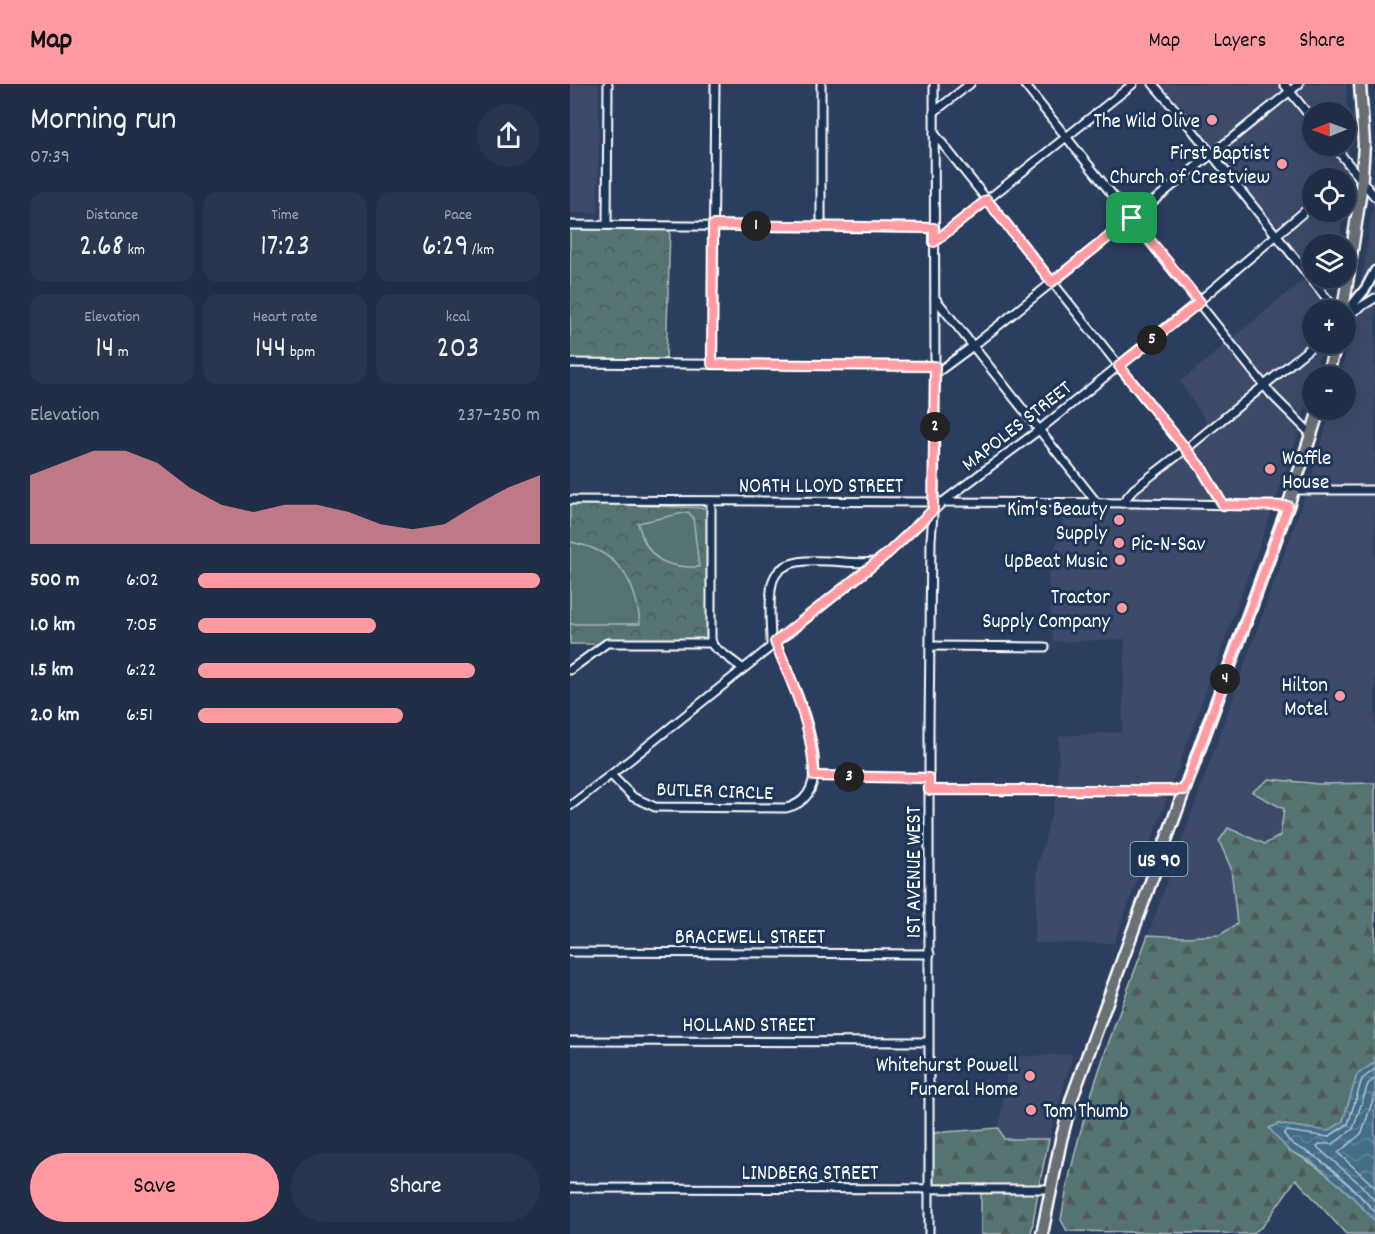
<!DOCTYPE html>
<meta charset="utf-8">
<style>
:root{--surface:#212e47;--page:#29364e;--text:#f1f3f6;--muted:#a2a8b4;--line:#3e4a60;--accent:#ff9aa2}
body{margin:0;font-family:Dekko,sans-serif;background:var(--page);color:var(--text);height:100vh;display:flex;flex-direction:column;font-size:22px;white-space:nowrap}
*{box-sizing:border-box;margin:0}
p{font-size:20px;color:var(--muted)}
.icon{flex:none;width:33px;height:33px;fill:none;stroke:currentColor;stroke-width:2;stroke-linecap:round;stroke-linejoin:round}
.map{position:relative;flex:1;overflow:hidden}
.sheet{display:flex;flex-direction:column;background:var(--surface);width:570px}
.sheet>*{flex:none}
.needle{width:39px;rotate:269deg}
.tools{position:absolute;left:732px;top:18px;display:grid;gap:12px}
.tools a{display:grid;place-items:center;width:54px;height:54px;border-radius:50%;background:var(--surface);box-shadow:0 6px 24px #0002,0 0 0 2px var(--line);font-size:30px}
.pin{position:absolute;display:grid;place-items:center;width:51px;height:51px;color:#fff;margin:-26px;border-radius:12px;box-shadow:0 3px 9px #0006}
.km{position:absolute;width:30px;height:30px;margin:-15px;border-radius:50%;background:#222;color:#fff;font-size:16px;line-height:30px;text-align:center}
.round{display:grid;place-items:center;flex:none;width:63px;height:63px;border-radius:32px;background:var(--page)}
.overview{display:flex;align-items:center;justify-content:space-between;height:102px;padding:0 30px}
h1{font-size:33px;font-weight:600;line-height:45px}
.figures{display:grid;grid-template-columns:repeat(3,1fr);gap:9px;height:102px;padding:6px 30px}
.figures div{display:grid;align-content:center;border-radius:15px;background:var(--page);text-align:center}
.figures b{font-size:30px;font-weight:600}
.figures small{font-size:16px;font-weight:400}
.figures p{font-size:16px}
.chart{height:168px;padding:12px 30px}
.chart p{display:flex;justify-content:space-between}
.chart svg{width:100%;height:108px;margin-top:6px;fill:var(--accent);opacity:.7}
.cta{display:flex;gap:12px;margin-top:auto;padding:12px 30px}
.cta a{flex:1;height:69px;border-radius:36px;background:var(--accent);color:#111;font-size:24px;font-weight:600;line-height:69px;text-align:center}
.cta a+a{background:var(--page);color:var(--text)}
ul{padding:0 30px;list-style:none;font-size:20px}
li{display:grid;grid-template-columns:96px 72px 1fr;align-items:center;height:45px}
li i{height:15px;border-radius:8px;background:var(--accent)}
header{display:flex;align-items:center;gap:36px;box-sizing:border-box;height:84px;padding:0 30px;background:var(--accent);color:#111}
header strong{font-size:28px}
nav{display:flex;gap:33px;margin-inline-start:auto;font-size:21px}
main{display:flex;flex:1;min-height:0}
.map>svg:first-child{display:block}
.built{fill:#3d4868}
.forest{fill:url(#forest-firs);stroke:#aab9b8;stroke-width:1.5}
.park{fill:url(#park-crowns);stroke:#aab9b8;stroke-width:1.5}
.pitch{fill:#557371;stroke:#aab9b8;stroke-width:1.5}
.water{fill:url(#water-waves);stroke:#8ea8b8;stroke-width:1.5}
.lines{fill:none;stroke-linecap:round;stroke-linejoin:round}
.shore{stroke:#b4c5d0;stroke-width:1.5}
.minor-casing{stroke:#fff;stroke-width:11}
.tertiary-casing{stroke:#fff;stroke-width:13}
.primary-casing{stroke:#fff;stroke-width:15}
.minor{stroke:#1d3557;stroke-width:7}
.tertiary{stroke:#1d3557;stroke-width:8}
.primary{stroke:#6b6f75;stroke-width:10}
.route-casing{stroke:#fff;stroke-width:12}
.route{stroke:#ff9aa2;stroke-width:8}
.poi-dot{fill:#ff9aa2;stroke:#1d3557;stroke-width:2}
.labels{text-anchor:middle;stroke-width:6;stroke-linejoin:round;paint-order:stroke}
.shield{fill:#1d3557;stroke:#bbc2cd;stroke-width:1.5}
.shield-label{font-size:20px;font-weight:bold;fill:#fff}
.poi-label{font-size:21px;fill:#fff;stroke:#1d3557;text-anchor:end}
.street-label{font-size:21px;fill:#fff;stroke:#1d3557}
</style>
<header>
<strong>Map</strong>
<nav><a>Map</a><a>Layers</a><a>Share</a></nav>
</header>
<main>
<section class="sheet">
<div class="overview"><div><h1>Morning run</h1><p>07:39</p></div><a class="round"><svg class="icon" aria-label="share" viewBox="0 0 24 24"><path d="M12 15V3M7 8l5-5 5 5M5 13v7h14v-7"/></svg></a></div>
<div class="figures">
<div><p>Distance</p><b>2.68<small> km</small></b></div>
<div><p>Time</p><b>17:23</b></div>
<div><p>Pace</p><b>6:29<small> /km</small></b></div>
</div>
<div class="figures">
<div><p>Elevation</p><b>14<small> m</small></b></div>
<div><p>Heart rate</p><b>144<small> bpm</small></b></div>
<div><p>kcal</p><b>203</b></div>
</div>
<div class="chart"><p><span>Elevation</span>237–250 m</p>
<svg viewBox="0 0 160 44" preserveAspectRatio="none"><path d="M0 44V16L10 11L20 6L30 6L40 11L50 21L60 28L70 31L80 28L90 28L100 31L110 36L120 38L130 36L140 28L150 21L160 16V44z"/></svg>
</div>
<ul>
<li><b>500 m</b>6:02<i style="width:100%"></i></li>
<li><b>1.0 km</b>7:05<i style="width:52%"></i></li>
<li><b>1.5 km</b>6:22<i style="width:81%"></i></li>
<li><b>2.0 km</b>6:51<i style="width:60%"></i></li>
</ul>
<div class="cta"><a>Save</a><a>Share</a></div>
</section>
<div class="map">
<svg width="805" height="1150" viewBox="0 0 805 1150">
<defs>
<pattern id="forest-firs" width="22" height="20" patternUnits="userSpaceOnUse" patternTransform="scale(1.5)"><rect width="22" height="20" fill="#557371"/><path d="M5 1l3.5 6h-7zM16 11l3.5 6h-7z" fill="#4f5a59"/></pattern>
<pattern id="park-crowns" width="20" height="18" patternUnits="userSpaceOnUse" patternTransform="scale(1.5)"><rect width="20" height="18" fill="#557371"/><path d="M2 6a3 3 0 1 1 6 0M12 15a3 3 0 1 1 6 0" fill="none" stroke="#4f5a59"/></pattern>
<pattern id="water-waves" width="16" height="10" patternUnits="userSpaceOnUse" patternTransform="scale(1.5)"><rect width="16" height="10" fill="#436e89"/><path d="M0 5q4-4 8 0t8 0" fill="none" stroke="#5f849b"/></pattern>
</defs>
<rect width="100%" height="100%" fill="#2c3e5f"/>
<filter id="ink" filterUnits="userSpaceOnUse"><feTurbulence type="fractalNoise" baseFrequency=".0167" numOctaves="2"/><feDisplacementMap in="SourceGraphic" scale="12" xChannelSelector="R" yChannelSelector="G"/><feConvolveMatrix kernelMatrix="1 2 1 2 8 2 1 2 1" color-interpolation-filters="sRGB"/></filter>
<g filter="url(#ink)">
<g class="built">
<polygon points="0,0 29,0 28,129 0,129"/>
<polygon points="587,0 710,0 716,8 642,65"/>
<polygon points="735,0 776,0 779,75 768,62 776,62 776,28 742,30 725,9"/>
<polygon points="720,13 742,40 742,62 759,62 779,86 778,107 776,120 776,94 742,94 742,117 708,148 646,71"/>
<polygon points="804,117 805,180 790,205"/>
<polygon points="742,126 742,128 774,128 769,160 742,160 742,191 712,153"/>
<polygon points="736,194 759,223 758,226 742,226 742,257 695,296 662,254"/>
<polygon points="805,218 805,403 738,403 761,326 776,326 776,292 770,292 786,229"/>
<polygon points="657,259 690,300 639,341 610,298"/>
<polygon points="746,263 752,263 732,337 699,301"/>
<polygon points="694,306 730,344 713,395 705,418 655,417 636,383 621,366"/>
<polygon points="616,370 629,386 647,417 559,416 580,396"/>
<polygon points="736,409 805,410 805,699 749,700 699,695 683,708 714,725 710,752 695,760 680,754 649,757 661,784 667,839 650,851 614,853 578,851"/>
<polygon points="497,421 703,424 601,703 488,703 489,652 552,648 555,555 483,558 478,491"/>
<polygon points="599,709 544,859 464,859 468,780 487,710"/>
<polygon points="503,970 479,1055 434,1055 429,1044 439,973"/>
</g>
<g class="forest">
<path d="M 699,695 L 749,700 L 805,699 L 805,978 L 787,991 L 773,1037 L 758,1048 L 708,1040 L 718,1066 C 753,1083 779,1108 805,1137 L 805,1150 L 776,1150 L 726,1095 L 693,1142 L 682,1150 L 497,1147 L 491,1136 C 507,1037 543,945 578,851 L 614,853 L 650,851 L 667,840 L 661,784 L 649,757 L 658,744 L 695,760 L 710,752 L 714,725 L 682,708 Z"/>
<polygon points="429,1044 434,1055 479,1055 469,1102 362,1102 362,1049"/>
<polygon points="468,1108 461,1150 411,1150 411,1109"/>
</g>
<g class="park">
<polygon points="0,144 100,145 96,277 0,276"/>
<polygon points="0,419 137,424 137,556 42,555 28,560 0,560"/>
</g>
<g class="pitch">
<path d="M 118,428 L 123,433 L 129,483 C 94,484 77,475 68,439 Z"/>
<path d="M 0,458 C 47,466 66,495 70,540 L 0,540 Z"/>
</g>
<polygon class="water" points="805,978 805,1137 780,1110 741,1077 718,1066 699,1044 708,1040 758,1047 773,1037 787,991"/>
<g class="lines">
<g class="shore">
<path d="M 805,985 L 792,995 L 778,1040 L 758,1053 L 717,1047 L 714,1050 C 721,1063 733,1064 744,1072 C 767,1087 787,1108 805,1128"/>
<polyline points="805,994 798,1000 783,1045 763,1060 749,1060 747,1063 790,1100 805,1117"/>
<polyline points="805,1009 792,1049 768,1069 805,1103"/>
</g>
<defs>
<g id="minor">
<polyline points="251,0 251,143"/>
<polyline points="454,0 702,311 742,351"/>
<polyline points="583,0 616,38 766,226"/>
<polyline points="714,0 742,35"/>
<polyline points="364,28 400,0"/>
<polyline points="364,49 607,355 632,385 653,421"/>
<polyline points="764,62 805,113"/>
<polyline points="0,141 364,144"/>
<polyline points="37,141 38,0"/>
<polyline points="364,158 563,0"/>
<polyline points="365,214 527,419"/>
<polyline points="776,232 805,214"/>
<polyline points="0,279 365,282"/>
<polyline points="142,280 145,0"/>
<polyline points="365,290 403,262 729,0"/>
<polyline points="724,406 805,406"/>
<polyline points="0,416 565,419 718,422"/>
<polyline points="141,417 141,555 143,562 172,584"/>
<polyline points="552,419 564,405 616,365 745,260 765,262"/>
<path d="M 201,561 C 201,541 198,520 202,500 C 210,462 275,483 303,478"/>
<polyline points="360,562 475,563"/>
<polyline points="0,586 37,559 142,559"/>
<path d="M 41,691 L 63,713 L 85,723 L 216,724 C 279,710 220,593 205,558"/>
<polyline points="244,692 359,694"/>
<polyline points="359,706 614,707"/>
<polyline points="0,722 56,679 318,469 374,417 469,346 629,217 742,121"/>
<polyline points="0,868 360,870"/>
<polyline points="0,957 358,958"/>
<polyline points="0,1104 480,1105"/>
<polyline points="359,1150 359,644 361,456 364,417 365,290 364,0"/>
</g>
<polyline id="tertiary" points="776,229 796,204 805,187"/>
<g id="primary">
<polyline points="773,226 791,106 794,60 790,0"/>
<polyline points="757,292 766,260"/>
<polyline points="472,1150 491,1056 502,1014 718,422 749,326"/>
</g>
</defs>
<use href="#minor" class="minor-casing"/>
<use href="#tertiary" class="tertiary-casing"/>
<use href="#primary" class="primary-casing"/>
<use href="#minor" class="minor"/>
<use href="#tertiary" class="tertiary"/>
<use href="#primary" class="primary"/>
</g>
</g>
<g class="lines" filter="url(#ink)">
<defs>
<path id="route" d="M 417,116 L 482,198 L 562,134 L 630,218 L 549,282 L 632,385 L 653,421 L 718,422 L 614,706 L 359,706 L 359,694 L 244,692 C 243,644 224,602 205,558 L 318,469 L 363,426 L 365,282 L 142,280 L 143,141 L 364,144 L 364,158 Z"/>
</defs>
<use href="#route" class="route-casing"/>
<use href="#route" class="route"/>
</g>
<g class="poi-dot">
<circle cx="642" cy="36" r="6"/>
<circle cx="712" cy="80" r="6"/>
<circle cx="700" cy="385" r="6"/>
<circle cx="549" cy="436" r="6"/>
<circle cx="549" cy="459" r="6"/>
<circle cx="550" cy="476" r="6"/>
<circle cx="552" cy="524" r="6"/>
<circle cx="770" cy="612" r="6"/>
<circle cx="460" cy="992" r="6"/>
<circle cx="461" cy="1026" r="6"/>
</g>
<g class="labels">
<rect class="shield" x="560.5" y="758" width="57" height="34" rx="4.5"/>
<g class="shield-label">
<text x="589" y="782">US 90</text>
</g>
<g class="poi-label">
<text x="630" y="43">The Wild Olive</text>
<text x="700" y="75">First Baptist<tspan x="700" dy="24">Church of Crestview</tspan></text>
<text x="712" y="380" text-anchor="start">Waffle<tspan x="712" dy="24">House</tspan></text>
<text x="537" y="431">Kim's Beauty<tspan x="537" dy="24">Supply</tspan></text>
<text x="561" y="466" text-anchor="start">Pic-N-Sav</text>
<text x="538" y="483">UpBeat Music</text>
<text x="540" y="519">Tractor<tspan x="540" dy="24">Supply Company</tspan></text>
<text x="758" y="607">Hilton<tspan x="758" dy="24">Motel</tspan></text>
<text x="448" y="987">Whitehurst Powell<tspan x="448" dy="24">Funeral Home</tspan></text>
<text x="473" y="1033" text-anchor="start">Tom Thumb</text>
</g>
<g class="street-label">
<text transform="translate(446 341) rotate(-38)" y="7">MAPOLES STREET</text>
<text x="251" y="408">NORTH LLOYD STREET</text>
<text transform="translate(145 706) rotate(2)" y="7">BUTLER CIRCLE</text>
<text transform="translate(343 788) rotate(-90)" y="7">1ST AVENUE WEST</text>
<text x="180" y="859">BRACEWELL STREET</text>
<text x="179" y="947">HOLLAND STREET</text>
<text x="240" y="1095">LINDBERG STREET</text>
</g>
</g>
</svg>
<div class="tools">
<a><svg class="needle" viewBox="-14 -14 28 28"><path d="M0-13l5 13h-10z" fill="#e53935"/><path d="M0 13l5-13h-10z" fill="#a2a8b4"/></svg></a>
<a><svg class="icon" aria-label="locate" viewBox="0 0 24 24"><circle cx="12" cy="12" r="6"/><path d="M12 2v4M12 18v4M2 12h4M18 12h4"/></svg></a>
<a><svg class="icon" aria-label="layers" viewBox="0 0 24 24"><path d="M12 4l9 5-9 5-9-5zM3 14l9 5 9-5"/></svg></a>
<a>+</a>
<a>−</a>
</div>
<div class="pin" style="left:562px;top:134px;background:#1e9e55"><svg class="icon" aria-label="arrive" viewBox="0 0 24 24"><path d="M6 21V4h12l-3 4 3 4H6"/></svg></div>
<b class="km" style="left:186px;top:142px">1</b>
<b class="km" style="left:365px;top:343px">2</b>
<b class="km" style="left:279px;top:693px">3</b>
<b class="km" style="left:655px;top:595px">4</b>
<b class="km" style="left:582px;top:256px">5</b>
</div>
</main>
